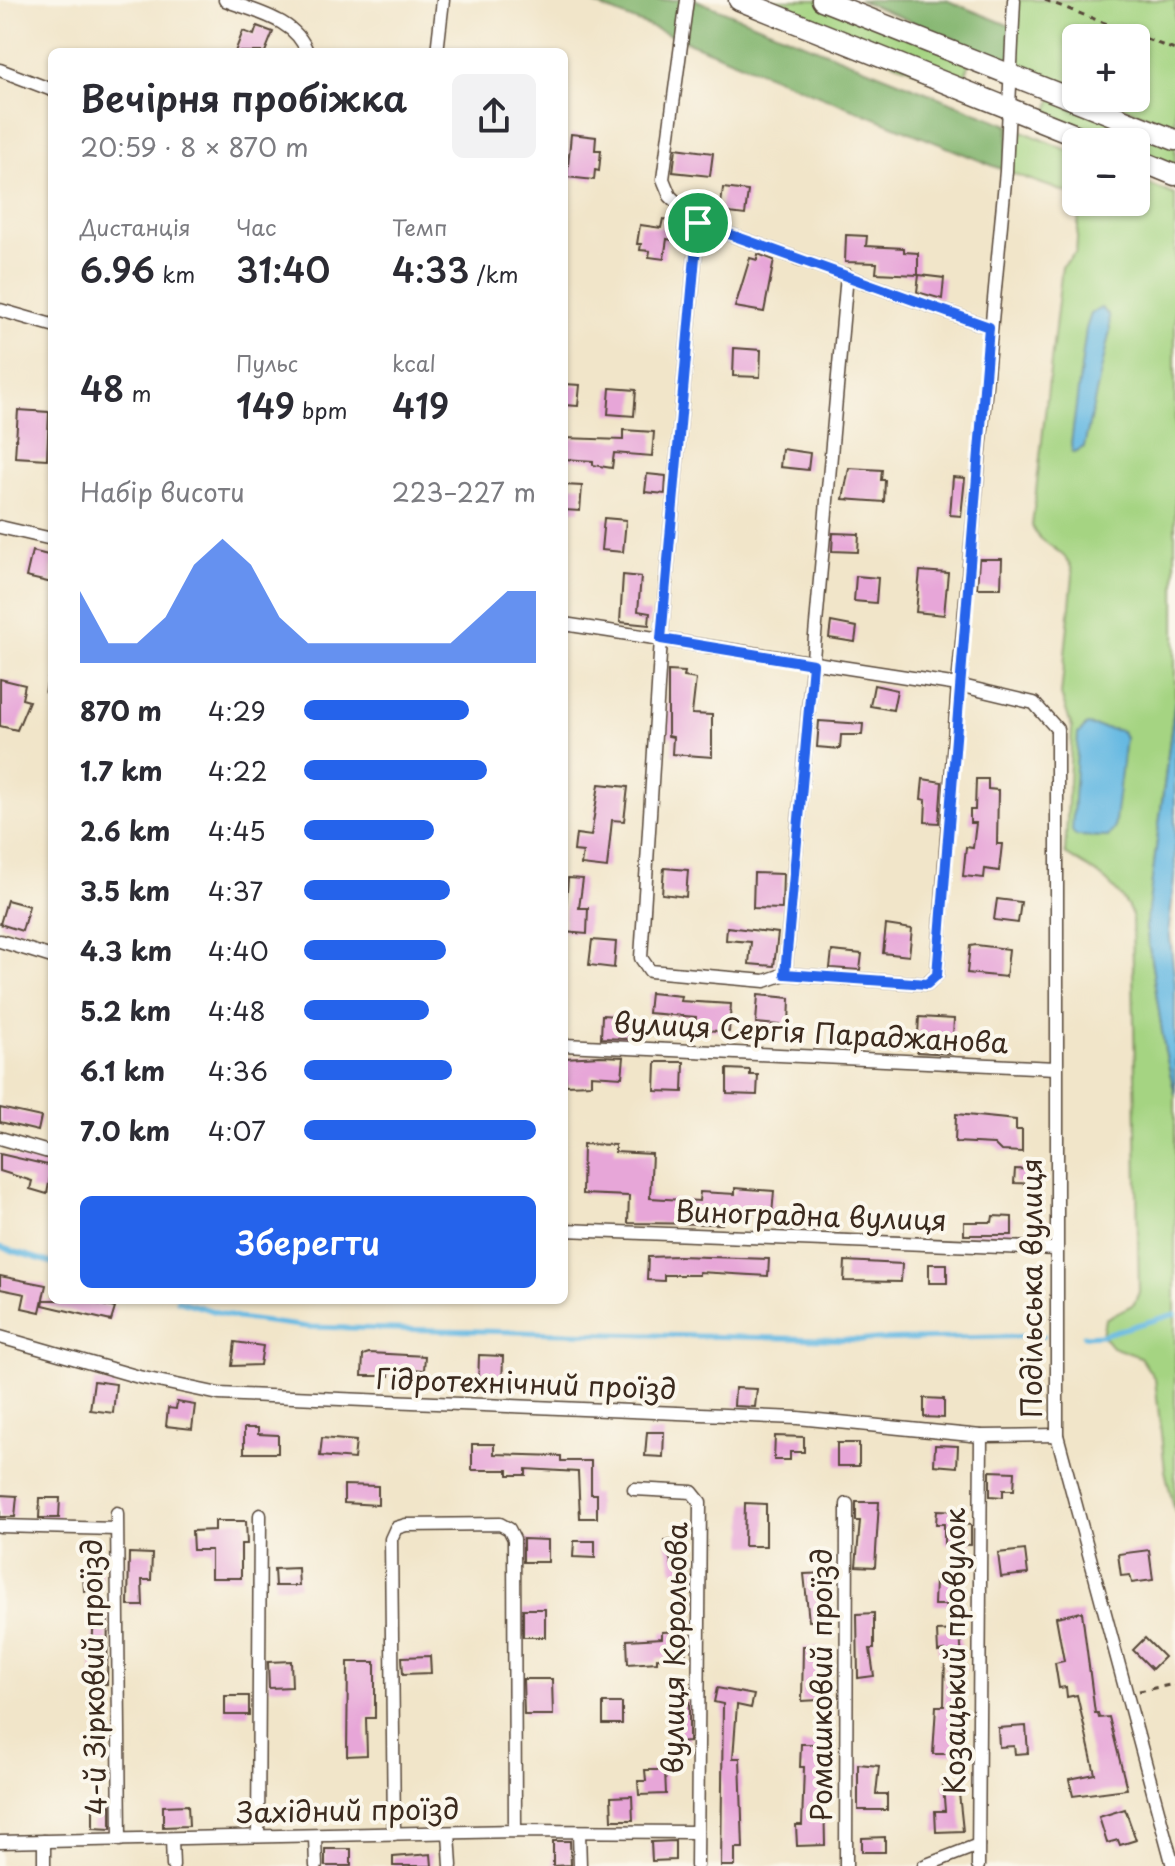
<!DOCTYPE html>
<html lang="uk">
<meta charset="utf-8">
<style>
:root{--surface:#fff;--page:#f2f2f3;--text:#2b2b33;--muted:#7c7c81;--accent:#2563eb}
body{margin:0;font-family:"Playpen Sans",sans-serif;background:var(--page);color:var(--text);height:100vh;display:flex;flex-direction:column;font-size:30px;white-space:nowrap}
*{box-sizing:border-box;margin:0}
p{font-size:26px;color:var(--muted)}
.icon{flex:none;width:44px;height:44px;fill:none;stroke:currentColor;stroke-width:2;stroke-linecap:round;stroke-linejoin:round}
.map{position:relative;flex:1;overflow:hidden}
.panel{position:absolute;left:48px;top:48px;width:520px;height:1256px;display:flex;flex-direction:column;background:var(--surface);border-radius:12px;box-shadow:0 2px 6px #0004}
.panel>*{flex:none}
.controls{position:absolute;left:1062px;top:24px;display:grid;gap:16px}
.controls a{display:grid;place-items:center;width:88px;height:88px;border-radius:12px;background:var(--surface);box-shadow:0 2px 6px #0004;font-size:40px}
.pin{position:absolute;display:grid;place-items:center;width:68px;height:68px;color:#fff;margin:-34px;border:4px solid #fff;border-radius:50%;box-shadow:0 2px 8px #0007}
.round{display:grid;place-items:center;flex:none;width:84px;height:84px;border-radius:12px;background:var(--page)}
.headline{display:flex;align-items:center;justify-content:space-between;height:136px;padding:0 32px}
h1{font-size:36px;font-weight:600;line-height:60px}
.figures{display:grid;grid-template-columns:repeat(3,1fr);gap:12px;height:136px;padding:8px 32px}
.figures div{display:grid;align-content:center}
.figures b{font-size:34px;font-weight:600}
.figures small{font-size:22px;font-weight:400}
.figures p{font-size:22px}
.chart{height:224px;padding:16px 32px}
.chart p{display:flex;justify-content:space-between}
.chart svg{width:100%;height:144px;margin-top:8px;fill:var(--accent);opacity:.7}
.action{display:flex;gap:16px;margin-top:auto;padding:16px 32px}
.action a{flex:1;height:92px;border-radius:12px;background:var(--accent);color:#fff;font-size:32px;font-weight:600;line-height:92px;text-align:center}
ul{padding:0 32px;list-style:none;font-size:26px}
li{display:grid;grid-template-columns:128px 96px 1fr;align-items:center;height:60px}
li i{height:20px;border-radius:10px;background:var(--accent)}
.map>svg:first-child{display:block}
.green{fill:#a5d482;stroke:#707f50;stroke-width:2}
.forest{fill:#84b670;stroke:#607047;stroke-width:2}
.water{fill:#66b9e2;stroke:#507280;stroke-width:2}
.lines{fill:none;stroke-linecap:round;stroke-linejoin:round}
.stream{stroke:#66b9e2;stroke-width:5}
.building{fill:#e7a6d8}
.service-casing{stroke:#564638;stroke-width:9}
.minor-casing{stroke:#564638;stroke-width:15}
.trunk-casing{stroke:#564638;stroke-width:23}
.path{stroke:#564638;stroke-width:3;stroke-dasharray:6 6;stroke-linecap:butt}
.service{stroke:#fff;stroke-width:6}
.minor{stroke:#fff;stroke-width:12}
.trunk{stroke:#fff;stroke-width:20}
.route-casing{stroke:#fff;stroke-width:16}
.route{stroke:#2563eb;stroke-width:10}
.labels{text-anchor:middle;stroke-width:8;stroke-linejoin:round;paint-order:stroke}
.street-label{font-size:28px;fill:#3b2a1e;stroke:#fbf7ec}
</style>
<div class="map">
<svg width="1175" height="1866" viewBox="0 0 1175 1866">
<rect width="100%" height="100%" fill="#fbf7ec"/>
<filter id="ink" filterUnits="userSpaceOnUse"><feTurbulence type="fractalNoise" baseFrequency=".0125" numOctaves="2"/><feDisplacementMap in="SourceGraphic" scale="16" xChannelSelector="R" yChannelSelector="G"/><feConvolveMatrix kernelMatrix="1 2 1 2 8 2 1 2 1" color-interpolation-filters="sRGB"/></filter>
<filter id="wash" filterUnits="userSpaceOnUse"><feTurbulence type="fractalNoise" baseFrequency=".006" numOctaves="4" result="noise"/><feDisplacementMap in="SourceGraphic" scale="32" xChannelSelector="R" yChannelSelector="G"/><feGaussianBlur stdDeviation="1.8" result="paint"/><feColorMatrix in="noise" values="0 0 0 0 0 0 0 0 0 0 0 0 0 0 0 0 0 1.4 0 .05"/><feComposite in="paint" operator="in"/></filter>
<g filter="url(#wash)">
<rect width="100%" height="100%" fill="#f1e5c9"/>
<g class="green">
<polygon points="740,0 821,0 971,60 960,89"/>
<polygon points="1014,0 1175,0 1175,127 1102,98 1136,98 1136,38 1076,38 1076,88 1011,62"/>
<polygon points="1053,94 1175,140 1175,175 1136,159 1136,142 1093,142 1045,122"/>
<polygon points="1008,125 1076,154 1076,196 1006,171"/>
<path d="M 1136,179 L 1175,195 L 1175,699 L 1146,927 L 1165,1051 L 1175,1094 L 1175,1513 L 1165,1470 L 1155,1379 L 1140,1357 L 1112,1347 L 1102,1335 L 1105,1319 L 1134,1304 L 1139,1292 L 1132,915 C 1117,883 1094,871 1065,854 L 1072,728 L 1061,695 L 1073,575 C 1069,547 1040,548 1032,526 L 1062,267 L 1076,252 L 1080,202 L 1136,202 Z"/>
</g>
<g class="forest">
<polygon points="584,0 696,0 1008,125 1006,171"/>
<polygon points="859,0 946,0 1013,27 1011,62"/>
</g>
<g class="water">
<polygon points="1101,308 1109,315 1110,331 1084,447 1073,453 1071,444 1086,329 1091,314"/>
<polygon points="1175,699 1175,870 1169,928 1175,982 1175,1094 1165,1051 1146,927"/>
<polygon points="1087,725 1122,731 1125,738 1114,829 1108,837 1076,836 1072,831 1078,734"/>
</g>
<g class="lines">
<g class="stream">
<polyline points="0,1247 52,1263"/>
<polyline points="177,1300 237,1318 308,1327 868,1340 1044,1336"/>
<polyline points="1084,1336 1102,1335 1175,1314"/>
</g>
</g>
<g id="blocks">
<g class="building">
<polygon points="257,26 273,32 265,52 235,52 243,31 254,35"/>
<polygon points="571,134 596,137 595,150 601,150 599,171 595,170 594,180 567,177"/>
<polygon points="676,148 713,153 710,176 673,172"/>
<polygon points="723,188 748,191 745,215 720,212"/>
<polygon points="663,219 674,221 672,240 667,239 664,259 649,257 650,251 640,250 641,244 637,244 640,225 661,228"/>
<polygon points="846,235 867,236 866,246 904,248 904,252 918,253 918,275 876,273 877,263 845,262"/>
<polygon points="758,254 774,260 764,312 735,307 750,258 757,260"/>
<polygon points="919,275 944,278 942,299 917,292"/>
<polygon points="734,348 761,350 760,377 733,376"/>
<polygon points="564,384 580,385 578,406 564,405"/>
<polygon points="610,388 636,390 634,416 608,414"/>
<polygon points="18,410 49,412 47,459 15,457"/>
<polygon points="623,430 654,432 652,456 614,453 612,468 593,465 593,461 564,459 564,438 623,440"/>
<polygon points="782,449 810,453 808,470 780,467"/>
<polygon points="849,468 882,470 881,480 885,480 884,502 843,499"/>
<polygon points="647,474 666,476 665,494 645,492"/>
<polygon points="953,477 965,478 961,516 950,515"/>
<polygon points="564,485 582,486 580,511 564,510"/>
<polygon points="604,518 626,520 623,552 601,550"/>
<polygon points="833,533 859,534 858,552 832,551"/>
<polygon points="32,551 52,556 52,583 26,577"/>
<polygon points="979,559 1002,559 1001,588 977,588"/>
<polygon points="920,571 948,573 944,615 916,612"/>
<polygon points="623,575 641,577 638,611 650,613 649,625 620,622"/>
<polygon points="856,576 878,578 876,603 854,601"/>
<polygon points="831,622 857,627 855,642 829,638"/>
<polygon points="668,671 685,672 684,677 696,679 692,714 712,715 712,757 672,754 673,737 668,736"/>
<polygon points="0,679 25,685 22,699 29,701 17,730 0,726"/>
<polygon points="874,685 897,690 893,710 870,706"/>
<polygon points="819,721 863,724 862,735 841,735 840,749 817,747"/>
<polygon points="923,779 942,782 939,823 925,822 926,800 921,799"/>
<polygon points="976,779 988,779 988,789 998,790 997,844 1002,844 999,871 985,869 984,878 963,876 966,847 973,848 976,823 970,823 970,810 975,810"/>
<polygon points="599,784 628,787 624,821 612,820 607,868 581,865 583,852 574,851 576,834 591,836"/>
<polygon points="664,868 688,870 686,897 662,894"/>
<polygon points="754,873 783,874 782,909 753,908"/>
<polygon points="568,878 583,879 579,908 588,908 587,934 564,932"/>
<polygon points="997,899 1021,902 1018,923 994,920"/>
<polygon points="7,900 29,906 22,931 0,924"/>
<polygon points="886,925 912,929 909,956 883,953"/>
<polygon points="727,927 778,933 774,966 749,964 751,942 726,940"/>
<polygon points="592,940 616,942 614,968 589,965"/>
<polygon points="976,945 1009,949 1006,977 967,973 970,946"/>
<polygon points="832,951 862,954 860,970 830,968"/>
<polygon points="650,993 681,996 680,1001 731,1004 729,1032 695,1029 696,1017 648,1013"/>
<polygon points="758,995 790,998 789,1026 756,1023"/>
<polygon points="602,1015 630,1017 628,1039 601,1038"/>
<polygon points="919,1017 954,1019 952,1054 917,1052"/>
<polygon points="600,1056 624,1057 622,1077 591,1075 591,1084 566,1085 564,1058"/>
<polygon points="656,1062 684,1062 683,1092 655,1091"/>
<polygon points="727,1069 750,1070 750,1075 758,1075 757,1095 727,1094"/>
<polygon points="0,1108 41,1117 38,1131 0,1122"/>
<polygon points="956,1114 1016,1120 1016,1130 1022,1130 1022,1152 1001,1151 994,1144 955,1142"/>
<polygon points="583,1144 615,1145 615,1152 652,1154 650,1198 699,1201 700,1192 735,1194 735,1188 774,1191 772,1214 722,1210 722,1224 628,1223 629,1196 582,1194"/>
<polygon points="0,1154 52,1166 47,1194 30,1189 32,1181 0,1171"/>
<polygon points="1015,1169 1042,1170 1041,1184 1014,1183"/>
<polygon points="993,1216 1012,1217 1012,1235 964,1235 964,1222 992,1222"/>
<polygon points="678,1256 769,1259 768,1276 699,1272 699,1275 664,1275 664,1281 647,1280 648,1257"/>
<polygon points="845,1261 902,1264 901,1282 844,1281"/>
<rect x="929" y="1264" width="18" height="19"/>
<polygon points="0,1276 46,1285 40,1312 22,1308 25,1294 0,1289"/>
<polygon points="44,1300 82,1300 115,1308 111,1321 43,1305"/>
<polygon points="235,1342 263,1346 260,1365 232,1366"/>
<polygon points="369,1353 425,1356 424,1370 389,1367 389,1376 362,1376 363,1355"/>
<polygon points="479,1355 503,1356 502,1388 478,1387"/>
<polygon points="94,1381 116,1384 113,1413 90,1410"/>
<polygon points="633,1383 654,1384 654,1400 632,1398"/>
<polygon points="735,1388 757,1389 755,1407 734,1406"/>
<polygon points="924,1398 944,1399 944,1418 924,1417"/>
<polygon points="177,1402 195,1405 192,1429 166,1426 168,1408 176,1409"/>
<polygon points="244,1428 258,1428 258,1434 278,1435 278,1453 244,1453"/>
<polygon points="647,1432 664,1432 663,1457 645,1456"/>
<polygon points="775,1436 804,1437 804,1452 790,1452 790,1460 774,1460"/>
<polygon points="322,1438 356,1441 354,1459 320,1456"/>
<rect x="837" y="1443" width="22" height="23"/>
<polygon points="472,1444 494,1444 494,1454 561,1456 561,1461 591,1461 591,1494 597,1494 597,1518 580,1518 578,1472 526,1469 526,1475 508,1475 508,1470 472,1470"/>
<polygon points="935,1445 958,1446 957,1467 934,1465"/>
<polygon points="990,1471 1015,1472 1014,1490 1003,1490 1003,1497 990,1496"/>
<polygon points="344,1485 378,1486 378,1505 344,1503"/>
<polygon points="0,1495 17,1496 15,1517 0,1517"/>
<polygon points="40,1498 60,1498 59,1518 39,1518"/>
<polygon points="856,1502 879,1502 875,1567 856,1566 860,1521 856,1521"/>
<polygon points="745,1503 766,1504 766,1546 744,1546"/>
<polygon points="937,1510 963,1511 962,1524 971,1525 971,1545 944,1544 944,1524 936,1524"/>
<polygon points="215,1521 246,1521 247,1544 241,1544 241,1578 211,1578 211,1550 193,1550 192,1531 215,1530"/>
<polygon points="682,1538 686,1570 673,1570 665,1540"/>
<polygon points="523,1539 548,1540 548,1562 523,1562"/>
<polygon points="574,1541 595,1541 595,1558 573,1557"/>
<polygon points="1025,1550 1028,1574 1001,1577 998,1553"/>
<polygon points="1149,1550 1153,1580 1132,1583 1130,1575 1121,1576 1118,1554"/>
<polygon points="129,1553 152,1554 151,1580 142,1580 143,1606 128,1606"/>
<polygon points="298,1568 299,1586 275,1586 274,1569"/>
<polygon points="101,1569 102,1590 84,1591 83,1570"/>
<polygon points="828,1573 827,1620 809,1621 804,1574"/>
<polygon points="935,1580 959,1581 959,1605 934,1605"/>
<polygon points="94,1606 108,1606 107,1684 91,1684"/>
<rect x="523" y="1609" width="22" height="28"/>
<polygon points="1082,1612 1095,1713 1098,1713 1099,1718 1109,1717 1127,1789 1073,1796 1069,1779 1095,1774 1077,1695 1067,1697 1066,1687 1059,1688 1055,1663 1064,1661 1056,1617"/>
<polygon points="874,1613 874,1649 870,1649 874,1676 858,1678 857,1614"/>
<polygon points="960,1630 962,1662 967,1667 962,1670 960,1690 959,1754 933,1754 936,1706 944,1706 945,1651 938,1652 937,1631"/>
<polygon points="684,1631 686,1661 657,1658 657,1662 628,1664 627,1640 662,1638 662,1632"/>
<polygon points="1145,1638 1164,1657 1152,1669 1133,1650"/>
<polygon points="803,1646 821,1646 820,1700 802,1701"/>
<polygon points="430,1656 431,1673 403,1674 402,1657"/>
<polygon points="291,1661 292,1687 269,1688 268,1662"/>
<polygon points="348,1662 375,1662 375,1718 366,1718 367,1755 347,1756"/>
<polygon points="523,1679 552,1679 553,1715 524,1715"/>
<polygon points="717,1688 754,1695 751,1708 737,1705 733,1758 740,1758 743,1848 735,1848 735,1866 721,1866 723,1704 714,1702"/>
<rect x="225" y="1696" width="24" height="19"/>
<polygon points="681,1702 689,1702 689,1742 676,1743 675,1730 681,1730"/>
<rect x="603" y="1703" width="19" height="21"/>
<polygon points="1026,1726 1028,1753 1015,1754 1014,1746 999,1747 998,1728"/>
<polygon points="801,1744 823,1744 825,1845 797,1846 796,1825 802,1825 804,1767 800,1767"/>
<polygon points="858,1764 879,1766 876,1794 887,1794 887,1810 858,1810"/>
<polygon points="645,1770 665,1770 666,1794 639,1795 638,1781 646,1781"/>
<polygon points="958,1784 963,1831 936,1832 935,1811 945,1811 943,1785"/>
<polygon points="632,1796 633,1820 612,1820 611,1797"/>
<polygon points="111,1805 111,1829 93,1828 93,1806"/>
<polygon points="188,1805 189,1826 163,1827 163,1806"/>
<polygon points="1125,1809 1136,1840 1120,1845 1118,1840 1107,1843 1099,1817"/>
<polygon points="885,1837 885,1852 862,1852 862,1838"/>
<polygon points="553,1841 570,1841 571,1865 553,1866"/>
<polygon points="675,1841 675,1860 652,1861 651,1842"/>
<rect x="325" y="1849" width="26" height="17"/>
<polygon points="431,1854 432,1866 393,1866 393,1857"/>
</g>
</g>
</g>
<g filter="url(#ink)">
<use href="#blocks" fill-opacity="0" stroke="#564638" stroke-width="2"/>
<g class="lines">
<defs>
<polyline id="service" points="49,692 52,675"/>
<g id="minor">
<path d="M 225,0 C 255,12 296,19 307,52"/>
<polyline points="687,0 663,179 670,196 698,223 989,327"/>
<polyline points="437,52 443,0"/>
<polyline points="0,70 52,90"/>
<polyline points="698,223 661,639 641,958 650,971 765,981 785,974 927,984 937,975 958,685 1006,171 1014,0"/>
<polyline points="0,310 52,325"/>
<polyline points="0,527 52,539"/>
<polyline points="564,624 958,685 1034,703 1057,729 1057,1435 1173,1866"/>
<polyline points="0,941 52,957"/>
<polyline points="785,974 847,275"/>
<polyline points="564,1045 1056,1068"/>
<polyline points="0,1138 52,1153"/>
<polyline points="564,1230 1056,1249"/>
<polyline points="0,1337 139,1377 219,1394 798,1418 981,1436 1057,1435"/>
<polyline points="634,1489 692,1492 700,1502 697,1866"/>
<polyline points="117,1513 120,1840"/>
<polyline points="0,1526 116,1529"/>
<polyline points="449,1833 451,1866"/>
<polyline points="579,1833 580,1866"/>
<polyline points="394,1834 391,1539 396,1528 406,1525 500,1524 509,1529 514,1539 515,1831"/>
<polyline points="258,1836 260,1515"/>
<polyline points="315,1837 316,1866"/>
<polyline points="172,1839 173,1866"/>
<polyline points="44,1841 44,1866"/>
<polyline points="0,1842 515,1831 697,1832"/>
<polyline points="846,1866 847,1504"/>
<polyline points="924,1866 978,1845"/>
<polyline points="978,1866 981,1436"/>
</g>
<g id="trunk">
<polyline points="739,0 1093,142"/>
<polyline points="822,0 1175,140"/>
<polyline points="1136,159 1175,175"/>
</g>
</defs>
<use href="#service" class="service-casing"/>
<use href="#minor" class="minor-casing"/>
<use href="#trunk" class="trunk-casing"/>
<g class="path">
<polyline points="1045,0 1175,50"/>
<polyline points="1139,1691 1175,1684"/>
</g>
<use href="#service" class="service"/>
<use href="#minor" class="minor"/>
<use href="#trunk" class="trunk"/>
</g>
</g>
<g class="lines" filter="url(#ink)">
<defs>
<polygon id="route" points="698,223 989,327 937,975 927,984 785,974 813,664 661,639"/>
</defs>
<use href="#route" class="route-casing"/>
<use href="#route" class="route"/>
</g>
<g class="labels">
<g class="street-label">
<text transform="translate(811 1033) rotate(3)" y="10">вулиця Сергія Параджанова</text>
<text transform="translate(811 1216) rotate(2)" y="10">Виноградна вулиця</text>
<text transform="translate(1032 1288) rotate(-90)" y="10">Подільська вулиця</text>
<text transform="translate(526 1384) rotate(2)" y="10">Гідротехнічний проїзд</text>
<text transform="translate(675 1648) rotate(-89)" y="10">вулиця Корольова</text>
<text transform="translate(955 1651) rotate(-90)" y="10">Козацький провулок</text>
<text transform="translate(94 1677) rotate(-91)" y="10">4-й Зірковий проїзд</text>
<text transform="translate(822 1685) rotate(-90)" y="10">Ромашковий проїзд</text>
<text transform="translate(348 1811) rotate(-1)" y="10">Західний проїзд</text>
</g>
</g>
</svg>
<div class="controls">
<a>+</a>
<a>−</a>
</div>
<div class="pin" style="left:698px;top:223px;background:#1e9e55"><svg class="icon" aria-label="arrive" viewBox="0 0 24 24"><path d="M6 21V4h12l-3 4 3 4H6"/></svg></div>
<section class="panel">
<div class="headline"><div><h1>Вечірня пробіжка</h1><p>20:59 · 8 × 870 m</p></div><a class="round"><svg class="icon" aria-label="share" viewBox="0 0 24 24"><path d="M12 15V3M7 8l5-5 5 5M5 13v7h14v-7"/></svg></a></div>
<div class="figures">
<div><p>Дистанція</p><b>6.96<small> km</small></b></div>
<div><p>Час</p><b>31:40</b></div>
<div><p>Темп</p><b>4:33<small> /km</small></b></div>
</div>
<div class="figures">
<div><b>48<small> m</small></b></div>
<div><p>Пульс</p><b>149<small> bpm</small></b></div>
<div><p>kcal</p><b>419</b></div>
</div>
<div class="chart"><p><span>Набір висоти</span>223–227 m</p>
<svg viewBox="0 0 160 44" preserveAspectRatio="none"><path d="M0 44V22L10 38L20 38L30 30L40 14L50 6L60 14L70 30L80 38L90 38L100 38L110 38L120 38L130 38L140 30L150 22L160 22V44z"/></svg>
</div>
<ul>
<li><b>870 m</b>4:29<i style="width:71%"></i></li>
<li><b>1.7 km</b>4:22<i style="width:79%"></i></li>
<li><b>2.6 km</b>4:45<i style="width:56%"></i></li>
<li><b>3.5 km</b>4:37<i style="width:63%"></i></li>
<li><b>4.3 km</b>4:40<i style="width:61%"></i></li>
<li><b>5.2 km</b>4:48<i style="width:54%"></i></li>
<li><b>6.1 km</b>4:36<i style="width:64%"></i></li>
<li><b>7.0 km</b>4:07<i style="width:100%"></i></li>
</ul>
<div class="action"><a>Зберегти</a></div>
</section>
</div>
